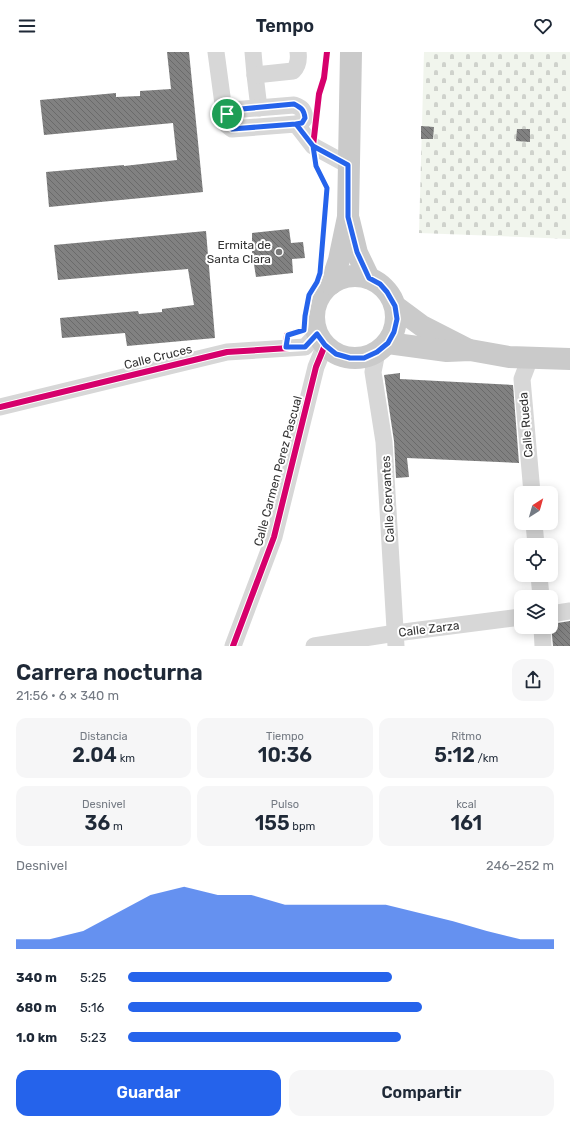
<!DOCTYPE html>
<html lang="es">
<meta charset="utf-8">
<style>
:root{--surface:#fff;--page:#f6f6f7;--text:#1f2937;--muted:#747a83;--accent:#2563eb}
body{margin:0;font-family:Rubik,sans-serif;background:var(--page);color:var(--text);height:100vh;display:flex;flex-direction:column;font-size:15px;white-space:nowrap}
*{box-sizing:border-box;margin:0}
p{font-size:13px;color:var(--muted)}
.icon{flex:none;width:22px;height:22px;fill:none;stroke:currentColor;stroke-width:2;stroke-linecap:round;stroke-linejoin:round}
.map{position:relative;height:594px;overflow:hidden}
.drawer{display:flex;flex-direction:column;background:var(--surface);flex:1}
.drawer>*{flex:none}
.needle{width:26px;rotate:37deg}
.tools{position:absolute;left:514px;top:434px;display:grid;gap:8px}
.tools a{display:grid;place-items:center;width:44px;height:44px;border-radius:8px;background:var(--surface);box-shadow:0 2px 10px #0003;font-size:20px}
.pin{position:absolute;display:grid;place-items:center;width:34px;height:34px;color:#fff;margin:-17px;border:2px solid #fff;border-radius:50%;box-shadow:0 1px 4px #0007}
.round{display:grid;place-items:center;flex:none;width:42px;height:42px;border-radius:12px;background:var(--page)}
.summary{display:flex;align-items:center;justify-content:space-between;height:68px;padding:0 16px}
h1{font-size:22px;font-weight:600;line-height:30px}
.stats{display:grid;grid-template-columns:repeat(3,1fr);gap:6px;height:68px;padding:4px 16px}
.stats div{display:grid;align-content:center;border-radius:10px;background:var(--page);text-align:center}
.stats b{font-size:20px;font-weight:600}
.stats small{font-size:11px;font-weight:400}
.stats p{font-size:11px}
.chart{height:112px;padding:8px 16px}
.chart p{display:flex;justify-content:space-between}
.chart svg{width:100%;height:72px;margin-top:4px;fill:var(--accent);opacity:.7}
.cta{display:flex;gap:8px;margin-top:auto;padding:8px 16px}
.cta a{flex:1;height:46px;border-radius:12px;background:var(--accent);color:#fff;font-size:16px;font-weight:600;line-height:46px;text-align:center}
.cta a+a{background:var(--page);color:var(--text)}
ul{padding:0 16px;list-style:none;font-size:13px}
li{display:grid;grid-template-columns:64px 48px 1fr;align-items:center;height:30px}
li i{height:10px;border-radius:5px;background:var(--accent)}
header{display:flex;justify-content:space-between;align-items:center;height:52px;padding:0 16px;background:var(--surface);font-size:18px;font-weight:600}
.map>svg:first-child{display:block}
.cemetery{fill:url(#cemetery-stones)}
.building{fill:url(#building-back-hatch)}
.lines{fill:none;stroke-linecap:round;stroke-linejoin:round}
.minor{stroke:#d7d7d7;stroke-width:17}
.major{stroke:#cacaca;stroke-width:22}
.cycleway-casing{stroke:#fff;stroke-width:8}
.cycleway{stroke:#d6006c;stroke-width:6}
.route-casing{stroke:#fff;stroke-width:8}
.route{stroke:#2563eb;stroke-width:5}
.poi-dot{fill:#7a7a7a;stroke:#fff;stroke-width:1.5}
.labels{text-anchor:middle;stroke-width:4;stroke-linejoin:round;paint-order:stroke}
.poi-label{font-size:12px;fill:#333;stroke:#fff;text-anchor:end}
.street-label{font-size:12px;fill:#333;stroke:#fff}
</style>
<header><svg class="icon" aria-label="menu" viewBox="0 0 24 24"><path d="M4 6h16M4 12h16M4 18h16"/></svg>Tempo<svg class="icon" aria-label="heart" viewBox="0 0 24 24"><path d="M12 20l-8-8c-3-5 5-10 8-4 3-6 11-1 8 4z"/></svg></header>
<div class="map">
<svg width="570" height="594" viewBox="0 0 570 594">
<defs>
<pattern id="cemetery-stones" width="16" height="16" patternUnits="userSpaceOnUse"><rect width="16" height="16" fill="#f1f5ed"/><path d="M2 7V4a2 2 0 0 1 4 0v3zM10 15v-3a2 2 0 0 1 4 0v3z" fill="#cfd2cc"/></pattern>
<pattern id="building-back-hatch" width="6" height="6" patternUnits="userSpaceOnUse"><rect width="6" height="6" fill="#818181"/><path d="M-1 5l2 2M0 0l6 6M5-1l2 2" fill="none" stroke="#6a6a6a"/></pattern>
</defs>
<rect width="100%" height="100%" fill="#fff"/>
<polygon class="cemetery" points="424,0 570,0 570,187 419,181"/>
<g class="building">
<polygon points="167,0 189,0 203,140 49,155 46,120 124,113 124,114 177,108 173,71 44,83 40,48 116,41 116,45 140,44 140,39 171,37"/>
<polygon points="421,74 434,75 433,87 421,87"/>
<polygon points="517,77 530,77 530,90 516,89"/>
<polygon points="289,177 291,191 303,190 305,206 292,207 293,221 256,225 252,200 252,181"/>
<polygon points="206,179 215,286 127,294 125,281 62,286 60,266 138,259 139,262 162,260 162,257 194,253 188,217 58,228 54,193"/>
<polygon points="400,321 400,327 513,333 519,411 407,406 409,425 396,426 394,389 384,323"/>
<polygon points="570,569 570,594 553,594 551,572"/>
</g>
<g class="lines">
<g class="minor">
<polyline points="216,0 225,67 227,73 232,77 296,72 313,94 348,113"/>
<polyline points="253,0 255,23 259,56"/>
<path d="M 255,23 L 293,19 C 298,14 299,7 298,0"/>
<path d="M 225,67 L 227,62 L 231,58 L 294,53 C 302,56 304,58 305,66 L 301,71 L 296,72"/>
<polyline points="377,300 373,320 384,390 396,594"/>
<polyline points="530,306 522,327 532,441"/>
<polyline points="0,355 227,300 305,295 317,282"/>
<polyline points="534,471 536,493"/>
<polyline points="539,523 541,545"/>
<polyline points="551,562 570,559"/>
<polyline points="542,575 543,594"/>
<polyline points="233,594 274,485 316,315 325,293"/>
<polyline points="314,594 396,581 521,565"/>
</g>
<g class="major">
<polyline points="349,168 357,201 369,226"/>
<circle cx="355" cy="265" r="41"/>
<polyline points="331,232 339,208 348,165 351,0"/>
<polyline points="395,254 422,274 467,297"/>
<polyline points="388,291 447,299 470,298 509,305 570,307"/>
</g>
<defs>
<g id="cycleway">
<polyline points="286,295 287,283 304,278 305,264 309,243 317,230 320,221 327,136 316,114 313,94 319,42 324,26 327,0"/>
<polyline points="0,355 227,300 305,295 317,282"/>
<polyline points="233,594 274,485 316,315 325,293"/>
</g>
</defs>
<use href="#cycleway" class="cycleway-casing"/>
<use href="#cycleway" class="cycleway"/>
</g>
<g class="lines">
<defs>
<path id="route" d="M 227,62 L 224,67 L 227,73 L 232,77 L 296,72 L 313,94 L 348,113 L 348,165 L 357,200 L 369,226 L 380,232 L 387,240 L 395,254 L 397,267 L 394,280 L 388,291 L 377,300 L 364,306 L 350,306 L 336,302 L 325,293 L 317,282 L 305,295 L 286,295 L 288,283 L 304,278 L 305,264 L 309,243 L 317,230 L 320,221 L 327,136 L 316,114 L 313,94 L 296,72 L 302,71 L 305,66 C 304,58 302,56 294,52 L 231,58 L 227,62"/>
</defs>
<use href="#route" class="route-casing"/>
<use href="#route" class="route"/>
</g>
<circle class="poi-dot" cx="279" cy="200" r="4"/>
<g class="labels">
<g class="poi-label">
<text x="271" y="197">Ermita de<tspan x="271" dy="14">Santa Clara</tspan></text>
</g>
<g class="street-label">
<text transform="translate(158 305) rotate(-14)" y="4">Calle Cruces</text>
<text transform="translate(526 373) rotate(-95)" y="4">Calle Rueda</text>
<text transform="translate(278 419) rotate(-75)" y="4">Calle Carmen Perez Pascual</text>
<text transform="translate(388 447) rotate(-93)" y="4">Calle Cervantes</text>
<text transform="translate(429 577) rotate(-7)" y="4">Calle Zarza</text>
</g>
</g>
</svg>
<div class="tools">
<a><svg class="needle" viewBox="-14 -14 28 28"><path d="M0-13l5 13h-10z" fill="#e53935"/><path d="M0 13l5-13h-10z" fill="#747a83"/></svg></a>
<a><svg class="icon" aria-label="locate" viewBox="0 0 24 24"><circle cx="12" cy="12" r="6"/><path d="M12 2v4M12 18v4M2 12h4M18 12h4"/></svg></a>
<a><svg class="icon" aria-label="layers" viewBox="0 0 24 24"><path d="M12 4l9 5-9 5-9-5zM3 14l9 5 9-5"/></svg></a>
</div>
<div class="pin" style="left:227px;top:62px;background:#1e9e55"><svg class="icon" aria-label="arrive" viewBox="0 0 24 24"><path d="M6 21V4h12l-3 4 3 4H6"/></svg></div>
</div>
<section class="drawer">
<div class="summary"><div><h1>Carrera nocturna</h1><p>21:56 · 6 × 340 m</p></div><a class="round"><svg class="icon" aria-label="share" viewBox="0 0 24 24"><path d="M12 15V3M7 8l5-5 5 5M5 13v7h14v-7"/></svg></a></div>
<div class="stats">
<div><p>Distancia</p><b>2.04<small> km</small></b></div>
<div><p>Tiempo</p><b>10:36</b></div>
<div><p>Ritmo</p><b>5:12<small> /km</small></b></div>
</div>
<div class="stats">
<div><p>Desnivel</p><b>36<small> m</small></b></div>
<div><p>Pulso</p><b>155<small> bpm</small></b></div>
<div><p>kcal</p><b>161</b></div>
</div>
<div class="chart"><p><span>Desnivel</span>246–252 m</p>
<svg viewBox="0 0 160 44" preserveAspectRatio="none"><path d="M0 44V38L10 38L20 33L30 22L40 11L50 6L60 11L70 11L80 17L90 17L100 17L110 17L120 22L130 27L140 33L150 38L160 38V44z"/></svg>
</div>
<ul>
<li><b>340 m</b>5:25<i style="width:62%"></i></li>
<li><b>680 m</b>5:16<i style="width:69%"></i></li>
<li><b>1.0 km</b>5:23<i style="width:64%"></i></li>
</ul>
<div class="cta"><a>Guardar</a><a>Compartir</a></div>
</section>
